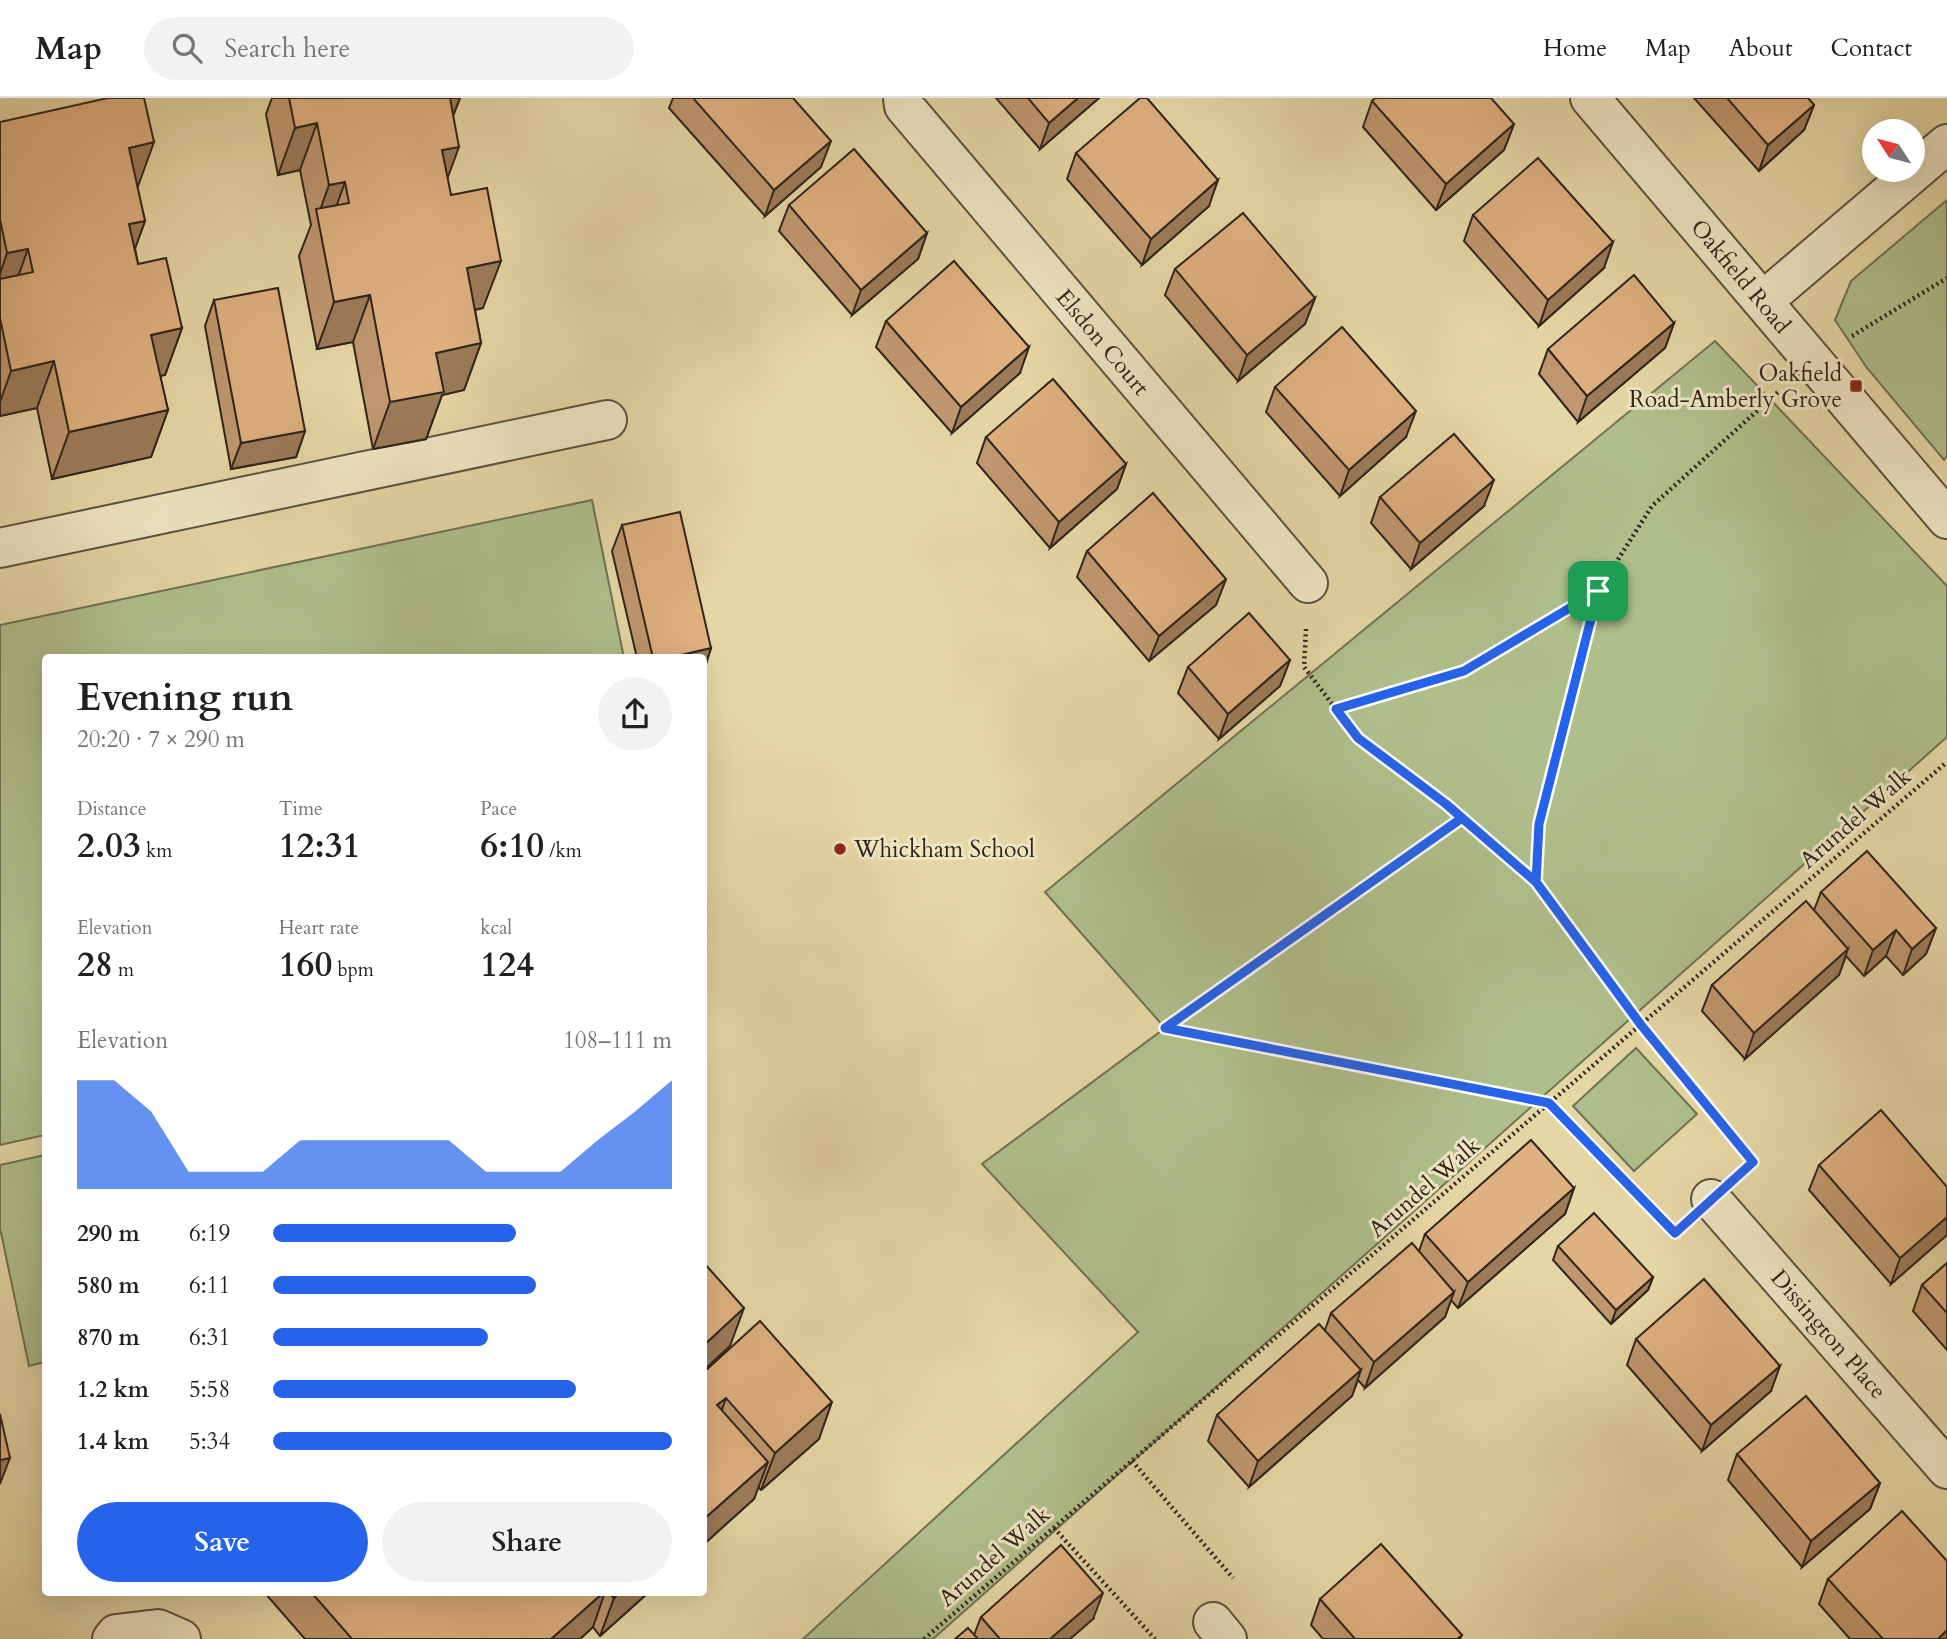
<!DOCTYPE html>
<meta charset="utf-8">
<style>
:root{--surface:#fff;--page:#f2f2f2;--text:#202124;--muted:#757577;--line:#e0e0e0;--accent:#2563eb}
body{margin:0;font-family:Cardo,serif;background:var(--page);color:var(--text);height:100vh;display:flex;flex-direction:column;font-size:26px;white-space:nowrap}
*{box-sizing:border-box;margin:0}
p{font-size:23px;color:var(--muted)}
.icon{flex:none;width:38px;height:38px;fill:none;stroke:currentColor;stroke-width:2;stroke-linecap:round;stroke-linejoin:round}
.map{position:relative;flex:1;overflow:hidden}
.sheet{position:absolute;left:42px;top:556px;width:665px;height:942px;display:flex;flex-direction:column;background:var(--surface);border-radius:7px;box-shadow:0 7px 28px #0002}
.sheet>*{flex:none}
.needle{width:46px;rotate:306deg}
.buttons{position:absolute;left:1862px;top:21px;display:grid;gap:14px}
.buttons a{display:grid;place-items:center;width:63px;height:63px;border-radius:50%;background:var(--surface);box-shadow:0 7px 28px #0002;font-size:35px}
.pin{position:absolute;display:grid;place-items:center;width:60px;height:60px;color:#fff;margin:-30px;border-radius:14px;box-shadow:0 4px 10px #0006}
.round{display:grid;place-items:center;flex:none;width:74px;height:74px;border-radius:37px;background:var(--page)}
.headline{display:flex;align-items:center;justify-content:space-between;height:119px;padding:0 35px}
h1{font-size:38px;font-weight:700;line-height:52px}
.metrics{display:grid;grid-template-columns:repeat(3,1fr);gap:10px;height:119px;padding:7px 35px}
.metrics div{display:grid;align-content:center}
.metrics b{font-size:35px;font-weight:700}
.metrics small{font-size:19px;font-weight:400}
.metrics p{font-size:19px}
.chart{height:196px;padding:14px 35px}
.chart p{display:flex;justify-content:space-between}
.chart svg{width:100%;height:126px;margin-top:7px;fill:var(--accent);opacity:.7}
.button{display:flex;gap:14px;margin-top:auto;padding:14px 35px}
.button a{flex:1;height:80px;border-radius:42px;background:var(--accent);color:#fff;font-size:28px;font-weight:700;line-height:80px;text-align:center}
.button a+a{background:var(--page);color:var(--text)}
ul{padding:0 35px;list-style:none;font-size:23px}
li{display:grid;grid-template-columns:112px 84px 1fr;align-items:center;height:52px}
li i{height:18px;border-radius:9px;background:var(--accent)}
header{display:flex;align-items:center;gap:42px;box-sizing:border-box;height:98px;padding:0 35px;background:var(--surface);border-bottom:2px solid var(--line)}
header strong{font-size:33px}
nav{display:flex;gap:38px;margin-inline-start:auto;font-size:24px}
.search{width:490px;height:63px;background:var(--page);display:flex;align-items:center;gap:18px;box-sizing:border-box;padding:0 24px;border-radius:38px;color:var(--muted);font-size:26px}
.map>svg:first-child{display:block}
.green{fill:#afbf8b;stroke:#6f7253;stroke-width:2}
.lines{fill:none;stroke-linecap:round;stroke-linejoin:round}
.minor-casing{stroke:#5c523e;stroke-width:42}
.path{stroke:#2f251b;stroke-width:4.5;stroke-dasharray:2 3.5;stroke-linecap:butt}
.minor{stroke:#eee5c4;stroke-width:38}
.wall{fill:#c0976e;stroke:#2f251b;stroke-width:2}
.shaded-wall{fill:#9c7b5a;stroke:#2f251b;stroke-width:2}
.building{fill:#dfb080;stroke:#2f251b;stroke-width:2}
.route-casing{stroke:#fff;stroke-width:14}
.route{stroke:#2563eb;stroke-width:9}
.poi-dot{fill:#8f2418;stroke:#eee5c4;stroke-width:2.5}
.labels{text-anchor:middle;stroke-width:6;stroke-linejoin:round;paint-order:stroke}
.street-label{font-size:23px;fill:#2f251b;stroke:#eee5c4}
.poi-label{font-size:23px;fill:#2f251b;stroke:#eee5c4;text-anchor:end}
</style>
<header>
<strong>Map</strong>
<div class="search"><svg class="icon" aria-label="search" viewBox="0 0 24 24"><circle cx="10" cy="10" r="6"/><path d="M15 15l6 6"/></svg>Search here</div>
<nav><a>Home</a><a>Map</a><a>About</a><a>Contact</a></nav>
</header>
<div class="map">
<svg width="1947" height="1541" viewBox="0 0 1947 1541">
<rect width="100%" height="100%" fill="#e5d7a5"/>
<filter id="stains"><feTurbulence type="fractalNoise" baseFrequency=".00286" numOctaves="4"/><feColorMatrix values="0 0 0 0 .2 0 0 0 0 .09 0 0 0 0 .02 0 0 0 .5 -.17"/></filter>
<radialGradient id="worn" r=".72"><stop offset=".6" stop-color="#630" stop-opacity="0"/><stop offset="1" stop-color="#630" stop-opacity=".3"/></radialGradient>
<g class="green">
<polygon points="1947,102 1947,358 1944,362 1867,270 1835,222 1851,183"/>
<polygon points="1715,243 1947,488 1947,639 933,1541 803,1541 1138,1234 982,1066 1165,930 1045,794"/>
<polygon points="592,402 624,560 46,560 45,1037 0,1047 0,527"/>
<polygon points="1636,950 1697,1016 1634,1073 1573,1008"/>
<polygon points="45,1057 45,1264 29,1268 0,1130 0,1067"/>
</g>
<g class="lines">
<defs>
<g id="minor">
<polyline points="903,0 904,8 1308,485"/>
<polyline points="1590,0 1947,421"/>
<polyline points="1763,203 1947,46"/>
<polyline points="0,450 607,322"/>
<polyline points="1711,1101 1947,1371"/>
<polyline points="1213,1524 1227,1541"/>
<polyline points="112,1541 116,1536 158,1531 181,1541"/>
</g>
</defs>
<use href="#minor" class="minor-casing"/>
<g class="path">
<polyline points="1852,238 1947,180"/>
<polyline points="1306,531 1304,569 1358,640 1446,706 1535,784"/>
<polyline points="1336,611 1464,573 1597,494"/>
<polyline points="1462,720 1165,930 1549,1005 1670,1130"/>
<polyline points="1747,1070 1753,1064 1641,927 1536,784 1539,726 1598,493 1652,408 1778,294"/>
<polyline points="1132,1363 1233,1480"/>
<polyline points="1054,1430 1155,1541"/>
<polyline points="924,1541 1947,664"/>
</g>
<use href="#minor" class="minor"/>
</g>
<g class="wall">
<polygon points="272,0 460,0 453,18 447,80 451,97 483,210 475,212 481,245 464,292 442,297 426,341 373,351 353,244 317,251 299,158 311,127 300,72 278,77 266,16"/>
<polygon points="673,0 793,0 821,69 765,118 669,10"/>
<polygon points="996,0 1099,0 1040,51"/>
<polygon points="1694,0 1808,0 1814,7 1804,32 1759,73"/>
<polygon points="1372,3 1514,26 1504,52 1436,112 1363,29"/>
<polygon points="0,24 137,90 145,123 135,150 138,166 182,230 165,277 160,278 168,312 151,359 52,381 37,310 0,318"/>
<polygon points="1076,55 1209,108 1142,167 1067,81"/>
<polygon points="789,107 927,135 918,161 852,217 779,133"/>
<polygon points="1473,117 1604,170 1539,228 1464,143"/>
<polygon points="1175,171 1315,200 1305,226 1238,283 1165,197"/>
<polygon points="214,202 305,333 296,359 231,371 205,228"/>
<polygon points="886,223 1020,275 952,335 876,249"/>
<polygon points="1674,225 1665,250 1578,324 1539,276 1548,251"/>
<polygon points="1275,289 1406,339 1340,398 1266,314"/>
<polygon points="986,339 1126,366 1117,391 1050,450 977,365"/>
<polygon points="1380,399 1484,408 1411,471 1371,425"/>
<polygon points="622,427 711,550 704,572 704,560 637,560 612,453"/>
<polygon points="1087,453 1226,481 1216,507 1149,563 1077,479"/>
<polygon points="1290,562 1280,588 1219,641 1178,595 1188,569"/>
<polygon points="1821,794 1936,830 1926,856 1903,877 1886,858 1864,878 1846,858 1839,877 1745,961 1702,913 1712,887 1814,812"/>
<polygon points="1819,1067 1947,1089 1947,1137 1891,1186 1809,1092"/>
<polygon points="1574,1090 1565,1116 1458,1210 1451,1202 1445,1219 1365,1290 1358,1282 1352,1298 1249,1389 1208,1343 1217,1317 1325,1232 1331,1215 1419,1153 1425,1136"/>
<polygon points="1558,1148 1653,1179 1648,1192 1611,1226 1553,1162"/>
<polygon points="1947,1165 1947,1252 1913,1213 1922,1187"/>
<polygon points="1636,1241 1771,1293 1702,1353 1627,1267"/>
<polygon points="704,1274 819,1341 761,1392 758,1389 754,1401 704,1446"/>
<polygon points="1737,1356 1880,1385 1870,1411 1802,1469 1728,1382"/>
<polygon points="1828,1481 1947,1541 1850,1541 1819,1506"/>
<polygon points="264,1494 649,1494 600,1538 593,1529 580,1541 305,1541"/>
<polygon points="1320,1501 1462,1537 1460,1541 1323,1541 1311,1527"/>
<polygon points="981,1519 1093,1521 1070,1541 955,1541 974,1537"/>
</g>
<g class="shaded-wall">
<polygon points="441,0 460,0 449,28"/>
<polygon points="1078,0 1099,0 1040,51 1049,25"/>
<polygon points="1814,7 1804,32 1759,73 1768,47"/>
<polygon points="317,25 300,72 278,77 295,30"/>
<polygon points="1514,26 1504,52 1436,112 1446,86"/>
<polygon points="831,43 821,69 765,118 774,92"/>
<polygon points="154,44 137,91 129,50"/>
<polygon points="459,49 442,95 442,52"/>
<polygon points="1218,82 1209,108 1142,167 1151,141"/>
<polygon points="345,84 328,131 318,118 329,87"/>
<polygon points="145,123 128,170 129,126"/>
<polygon points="927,135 918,161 852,217 861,192"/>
<polygon points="1613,144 1604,170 1539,228 1548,202"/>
<polygon points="28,151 11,198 0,200 0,176 7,155"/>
<polygon points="501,163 483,210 450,217 467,170"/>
<polygon points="370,197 353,244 317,251 334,204"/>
<polygon points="1315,200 1305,226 1238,283 1247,257"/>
<polygon points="1674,225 1665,250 1578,324 1587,298"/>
<polygon points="182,230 165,277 134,284 151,237"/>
<polygon points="481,245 464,292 442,297 426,341 373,351 390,304 436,255"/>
<polygon points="1029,249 1020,275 952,335 961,309"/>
<polygon points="54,263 37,310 0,318 0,304 11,273"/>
<polygon points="168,312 151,359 52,381 69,334"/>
<polygon points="1416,313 1406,339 1340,398 1349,372"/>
<polygon points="305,333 296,359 231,371 241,345"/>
<polygon points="1126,366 1117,391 1050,450 1059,424"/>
<polygon points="1494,382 1484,408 1411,471 1420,445"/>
<polygon points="1226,481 1216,507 1149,563 1159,538"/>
<polygon points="711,550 704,572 704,560 668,560"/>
<polygon points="1290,562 1280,588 1219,641 1228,616"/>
<polygon points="1936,830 1926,856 1903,877 1912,851"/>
<polygon points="1896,832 1886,858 1864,878 1873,852"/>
<polygon points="1848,851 1839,877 1745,961 1754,935"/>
<polygon points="1574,1090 1565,1116 1458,1210 1468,1184"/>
<polygon points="1947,1119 1947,1137 1891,1186 1900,1160"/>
<polygon points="1653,1179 1648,1192 1611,1226 1616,1212"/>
<polygon points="1454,1194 1445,1219 1365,1290 1374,1264"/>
<polygon points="744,1210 730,1248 704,1272 704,1247"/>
<polygon points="1780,1268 1771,1293 1702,1353 1711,1327"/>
<polygon points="1361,1272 1352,1298 1249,1389 1258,1363"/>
<polygon points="726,1300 713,1337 717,1307"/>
<polygon points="832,1304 819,1341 761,1392 775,1355"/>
<polygon points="10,1360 0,1386 0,1362"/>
<polygon points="768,1364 754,1401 704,1446 704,1421"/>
<polygon points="1880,1385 1870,1411 1802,1469 1811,1443"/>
<polygon points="604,1494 605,1494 593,1529 580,1541 551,1541"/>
<polygon points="620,1494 649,1494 600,1538 614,1500"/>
<polygon points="1103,1495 1093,1521 1070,1541 1050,1541"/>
<polygon points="1947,1532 1947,1541 1938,1541"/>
</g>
<g class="building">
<polygon points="108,0 144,0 154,44 129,50 145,123 129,126 138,166 166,160 182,230 151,237 168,312 69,334 54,263 11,273 0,220 0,181 33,174 28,151 7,155 0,121 0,24"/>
<polygon points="289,0 450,0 459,49 442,52 451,97 487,90 501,163 467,170 481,245 436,255 444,294 390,304 370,197 334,204 316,111 349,105 345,84 329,87 317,25 295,30"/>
<polygon points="693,0 793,0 831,43 774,92"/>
<polygon points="1028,0 1078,0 1049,25"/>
<polygon points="1140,0 1147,0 1218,82 1151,141 1076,55"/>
<polygon points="1375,0 1491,0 1514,26 1446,86 1372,3"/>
<polygon points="1727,0 1808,0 1814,7 1768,47"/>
<polygon points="854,51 927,135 861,192 789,107"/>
<polygon points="1538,60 1613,144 1548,202 1473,117"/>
<polygon points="1243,115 1315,200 1247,257 1175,171"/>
<polygon points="954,163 1029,249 961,309 886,223"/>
<polygon points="1634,177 1674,225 1587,298 1548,251"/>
<polygon points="278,190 305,333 241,345 214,202"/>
<polygon points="1342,229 1416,313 1349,372 1275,289"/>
<polygon points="1053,281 1126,366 1059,424 986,339"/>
<polygon points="1454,336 1494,382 1420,445 1380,399"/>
<polygon points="1153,395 1226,481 1159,538 1087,453"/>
<polygon points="680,414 711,550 668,560 653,560 622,427"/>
<polygon points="1249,515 1290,562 1228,616 1188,569"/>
<polygon points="1867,753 1936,830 1912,851 1896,832 1873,852 1821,794"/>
<polygon points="1806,803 1848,851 1754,935 1712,887"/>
<polygon points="1881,1012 1947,1089 1947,1119 1900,1160 1819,1067"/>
<polygon points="1531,1042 1574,1090 1468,1184 1425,1136"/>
<polygon points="1594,1115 1653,1179 1616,1212 1558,1148"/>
<polygon points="1412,1145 1454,1194 1374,1264 1331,1215"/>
<polygon points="704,1165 744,1210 704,1247"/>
<polygon points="1947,1165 1947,1215 1922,1187"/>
<polygon points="1704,1181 1780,1268 1711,1327 1636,1241"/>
<polygon points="760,1223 832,1304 775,1355 726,1300 717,1307 768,1364 704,1421 704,1274"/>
<polygon points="1319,1226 1361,1272 1258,1363 1217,1317"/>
<polygon points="1806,1298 1880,1385 1811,1443 1737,1356"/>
<polygon points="0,1316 10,1360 0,1362"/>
<polygon points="1902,1413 1947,1463 1947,1532 1938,1541 1883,1541 1828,1481"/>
<polygon points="1381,1446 1462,1537 1457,1541 1355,1541 1320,1501"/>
<polygon points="1061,1447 1103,1495 1050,1541 1000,1541 981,1519"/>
<polygon points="311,1494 604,1494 551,1541 352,1541"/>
<polygon points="608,1494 620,1494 614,1500"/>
<polygon points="968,1530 978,1541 955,1541"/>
</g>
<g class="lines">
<defs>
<polyline id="route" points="1598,493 1539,726 1536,784 1462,720 1165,930 1549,1005 1675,1135 1753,1064 1641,927 1536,784 1446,706 1358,640 1336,611 1464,573 1598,493"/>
</defs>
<use href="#route" class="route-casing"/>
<use href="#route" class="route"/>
</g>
<g class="poi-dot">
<rect x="1849" y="281" width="14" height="14" rx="3.5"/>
<circle cx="840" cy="751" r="7"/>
</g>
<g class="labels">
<g class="street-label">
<text transform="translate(1741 178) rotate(50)" y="8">Oakfield Road</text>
<text transform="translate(1103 244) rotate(50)" y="8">Elsdon Court</text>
<text transform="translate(1855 720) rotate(-41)" y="8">Arundel Walk</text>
<text transform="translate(1424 1089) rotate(-41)" y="8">Arundel Walk</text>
<text transform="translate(1829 1236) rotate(49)" y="8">Dissington Place</text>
<text transform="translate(994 1458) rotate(-41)" y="8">Arundel Walk</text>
</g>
<g class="poi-label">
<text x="1842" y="283">Oakfield<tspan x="1842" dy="26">Road-Amberly Grove</tspan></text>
<text x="854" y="759" text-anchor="start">Whickham School</text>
</g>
</g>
<rect width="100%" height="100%" filter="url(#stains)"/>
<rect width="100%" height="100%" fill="url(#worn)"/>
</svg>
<div class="buttons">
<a><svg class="needle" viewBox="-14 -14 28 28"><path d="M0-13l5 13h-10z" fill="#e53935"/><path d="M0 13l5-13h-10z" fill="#757577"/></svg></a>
</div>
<div class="pin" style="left:1598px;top:493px;background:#1e9e55"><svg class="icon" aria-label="arrive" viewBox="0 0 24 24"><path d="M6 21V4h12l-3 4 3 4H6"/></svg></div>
<section class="sheet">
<div class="headline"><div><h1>Evening run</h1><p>20:20 · 7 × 290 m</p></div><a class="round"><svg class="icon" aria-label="share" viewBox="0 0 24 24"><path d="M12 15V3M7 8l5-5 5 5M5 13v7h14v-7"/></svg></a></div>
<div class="metrics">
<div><p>Distance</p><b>2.03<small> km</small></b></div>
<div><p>Time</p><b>12:31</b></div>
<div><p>Pace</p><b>6:10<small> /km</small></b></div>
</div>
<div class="metrics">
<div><p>Elevation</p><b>28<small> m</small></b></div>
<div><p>Heart rate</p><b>160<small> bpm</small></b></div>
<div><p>kcal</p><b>124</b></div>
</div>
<div class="chart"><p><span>Elevation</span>108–111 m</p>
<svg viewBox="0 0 160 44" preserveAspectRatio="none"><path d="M0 44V6L10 6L20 17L30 38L40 38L50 38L60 27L70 27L80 27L90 27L100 27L110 38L120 38L130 38L140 27L150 17L160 6V44z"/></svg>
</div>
<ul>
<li><b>290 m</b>6:19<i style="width:61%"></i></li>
<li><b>580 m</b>6:11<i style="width:66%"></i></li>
<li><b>870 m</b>6:31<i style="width:54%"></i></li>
<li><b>1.2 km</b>5:58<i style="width:76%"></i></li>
<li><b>1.4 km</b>5:34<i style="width:100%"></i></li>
</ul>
<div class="button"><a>Save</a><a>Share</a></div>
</section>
</div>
